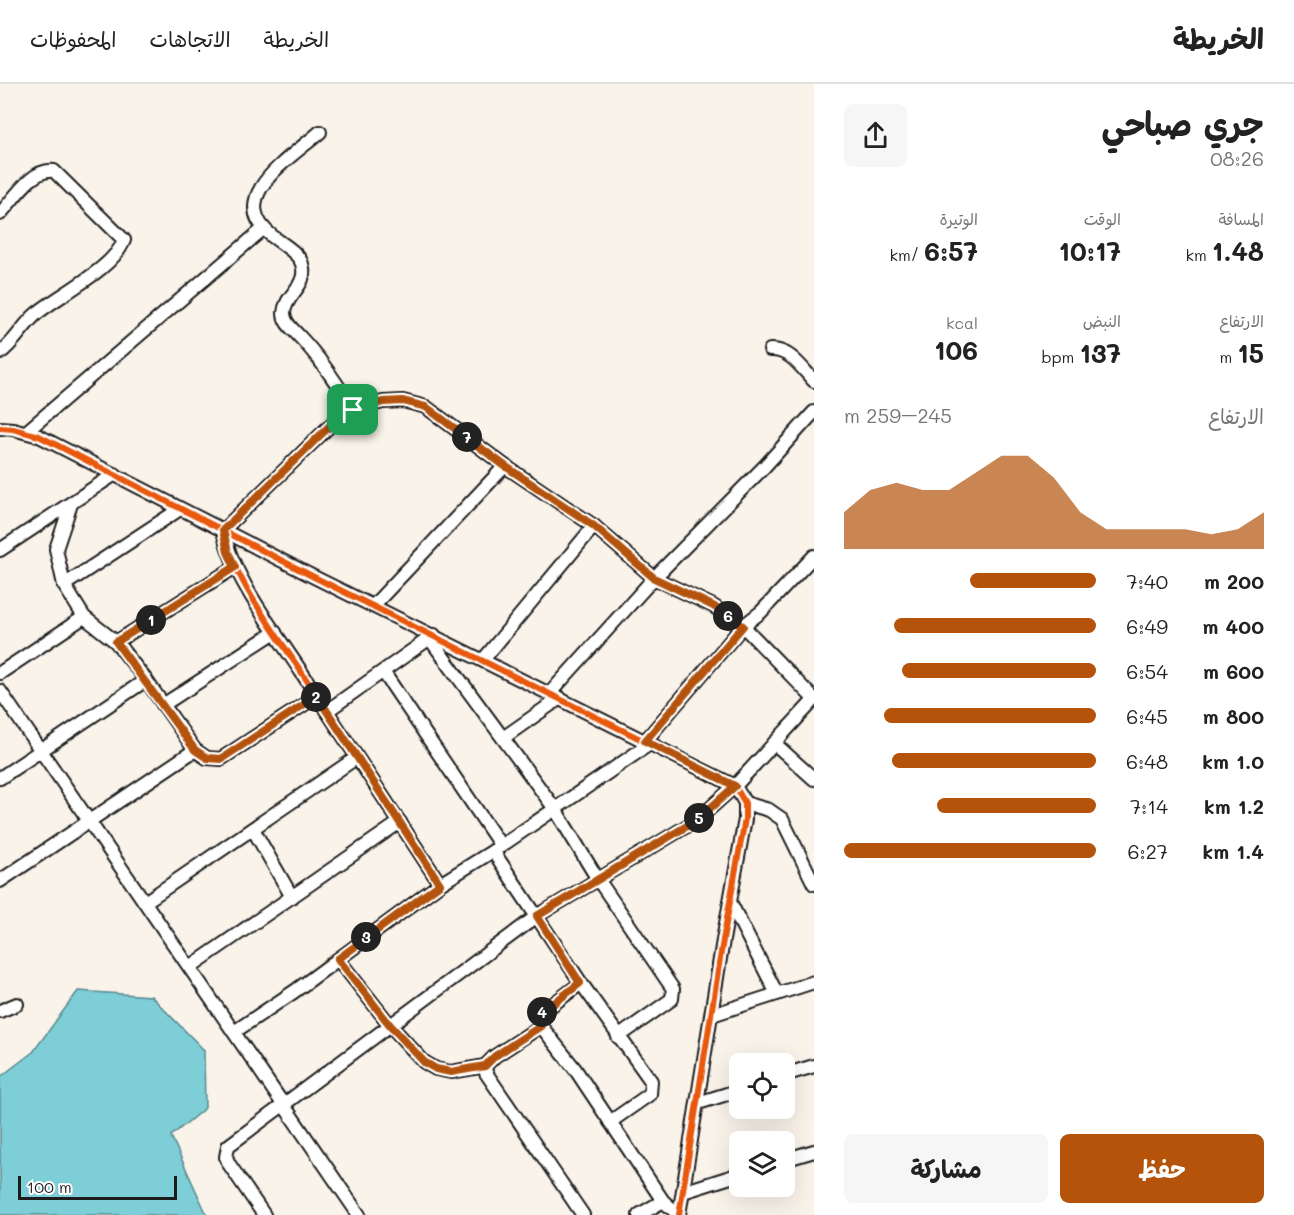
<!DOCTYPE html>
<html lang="ar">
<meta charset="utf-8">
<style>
:root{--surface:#fff;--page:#f6f6f6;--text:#222;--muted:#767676;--line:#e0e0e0;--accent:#b45309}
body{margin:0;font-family:Mali,"Playpen Sans Arabic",sans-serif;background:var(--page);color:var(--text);direction:rtl;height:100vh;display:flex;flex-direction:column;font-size:22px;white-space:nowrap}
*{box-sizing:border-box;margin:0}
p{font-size:20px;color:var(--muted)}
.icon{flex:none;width:33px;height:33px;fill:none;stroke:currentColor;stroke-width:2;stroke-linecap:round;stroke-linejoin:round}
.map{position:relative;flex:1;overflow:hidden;direction:ltr}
.panel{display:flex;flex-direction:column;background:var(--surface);width:480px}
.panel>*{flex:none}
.fabs{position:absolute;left:729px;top:969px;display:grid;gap:12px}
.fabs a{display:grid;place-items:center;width:66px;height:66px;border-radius:9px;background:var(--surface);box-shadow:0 6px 24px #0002;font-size:30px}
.scale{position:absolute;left:18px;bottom:15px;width:159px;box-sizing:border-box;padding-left:6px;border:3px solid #1c1c1c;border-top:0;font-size:16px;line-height:21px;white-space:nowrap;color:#1c1c1c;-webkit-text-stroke:4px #fff;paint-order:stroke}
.pin{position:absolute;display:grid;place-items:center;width:51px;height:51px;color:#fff;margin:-26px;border-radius:12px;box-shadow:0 3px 9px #0006}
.km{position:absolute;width:30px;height:30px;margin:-15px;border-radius:50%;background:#222;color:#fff;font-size:16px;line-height:30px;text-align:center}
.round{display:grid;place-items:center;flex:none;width:63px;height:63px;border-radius:9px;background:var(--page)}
.summary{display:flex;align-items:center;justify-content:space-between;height:102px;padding:0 30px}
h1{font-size:33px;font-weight:700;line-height:45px}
.metrics{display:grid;grid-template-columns:repeat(3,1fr);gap:9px;height:102px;padding:6px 30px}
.metrics div{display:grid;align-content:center}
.metrics b{font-size:26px;font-weight:700}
.metrics small{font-size:16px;font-weight:400}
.metrics p{font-size:16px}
.chart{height:168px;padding:12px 30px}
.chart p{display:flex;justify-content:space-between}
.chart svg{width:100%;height:108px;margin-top:6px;fill:var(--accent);opacity:.7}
.action{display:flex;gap:12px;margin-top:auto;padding:12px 30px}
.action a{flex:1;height:69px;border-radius:9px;background:var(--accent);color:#fff;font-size:24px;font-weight:700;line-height:69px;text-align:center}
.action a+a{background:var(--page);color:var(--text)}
ul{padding:0 30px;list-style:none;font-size:20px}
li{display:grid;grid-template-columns:96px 72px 1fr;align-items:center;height:45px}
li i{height:15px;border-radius:8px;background:var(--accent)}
header{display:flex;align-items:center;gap:36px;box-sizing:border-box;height:84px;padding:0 30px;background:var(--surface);border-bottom:2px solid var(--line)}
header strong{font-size:28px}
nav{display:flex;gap:33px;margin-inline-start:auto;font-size:21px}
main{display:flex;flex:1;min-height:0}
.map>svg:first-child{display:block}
.water{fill:#7dced7;stroke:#56878c;stroke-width:1.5}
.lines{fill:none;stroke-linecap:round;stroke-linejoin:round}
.minor-casing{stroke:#1c1c1c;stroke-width:16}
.minor{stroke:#fff;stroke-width:12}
.cycleway-casing{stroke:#fff;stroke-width:10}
.cycleway{stroke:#e8590c;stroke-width:6}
.route-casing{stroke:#fff;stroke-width:12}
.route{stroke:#b45309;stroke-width:8}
</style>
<header>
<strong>الخريطة</strong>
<nav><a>الخريطة</a><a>الاتجاهات</a><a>المحفوظات</a></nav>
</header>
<main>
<section class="panel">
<div class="summary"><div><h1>جري صباحي</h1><p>08:26</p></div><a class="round"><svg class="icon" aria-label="share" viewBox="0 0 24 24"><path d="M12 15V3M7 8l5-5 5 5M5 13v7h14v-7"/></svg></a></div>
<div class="metrics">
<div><p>المسافة</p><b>1.48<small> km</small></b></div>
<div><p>الوقت</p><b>10:17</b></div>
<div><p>الوتيرة</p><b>6:57<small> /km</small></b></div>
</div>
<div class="metrics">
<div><p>الارتفاع</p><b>15<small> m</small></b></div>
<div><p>النبض</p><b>137<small> bpm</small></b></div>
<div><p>kcal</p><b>106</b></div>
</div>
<div class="chart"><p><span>الارتفاع</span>245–259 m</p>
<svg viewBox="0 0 160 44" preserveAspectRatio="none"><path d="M0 44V29L10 20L20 17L30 20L40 20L50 13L60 6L70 6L80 15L90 29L100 36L110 36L120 36L130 36L140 38L150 36L160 29V44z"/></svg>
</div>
<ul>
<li><b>200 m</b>7:40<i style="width:50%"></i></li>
<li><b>400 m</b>6:49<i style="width:80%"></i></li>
<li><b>600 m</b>6:54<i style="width:77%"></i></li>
<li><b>800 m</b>6:45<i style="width:84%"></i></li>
<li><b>1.0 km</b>6:48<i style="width:81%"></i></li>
<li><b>1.2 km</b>7:14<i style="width:63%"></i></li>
<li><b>1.4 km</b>6:27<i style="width:100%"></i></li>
</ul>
<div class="action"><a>حفظ</a><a>مشاركة</a></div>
</section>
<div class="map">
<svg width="814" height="1131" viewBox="0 0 814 1131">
<rect width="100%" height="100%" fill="#faf3ea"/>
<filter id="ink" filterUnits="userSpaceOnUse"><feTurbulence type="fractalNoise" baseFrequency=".0167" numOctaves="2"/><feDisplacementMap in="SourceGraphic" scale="12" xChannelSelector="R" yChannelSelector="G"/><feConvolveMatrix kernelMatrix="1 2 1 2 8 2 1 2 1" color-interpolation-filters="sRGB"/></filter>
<g filter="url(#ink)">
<polygon class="water" points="78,907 151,912 204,966 205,1024 171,1052 207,1131 0,1131 0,993 33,968"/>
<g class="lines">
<defs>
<g id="minor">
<path d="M 320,48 C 291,74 224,113 272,152 C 281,159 299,169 302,180 C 309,202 285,210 284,229 C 284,239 293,245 299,252 C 321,275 336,299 353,325"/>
<path d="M 0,130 C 14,115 32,84 54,87 L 124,156 C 114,185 58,211 35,231 C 22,243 14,259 0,269"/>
<path d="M 770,266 C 790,265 801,283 814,297"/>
<polyline points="0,344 13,345 39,352 314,493 735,702 745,719 745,735 723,856 679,1131"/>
<polyline points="26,348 263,145"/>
<polyline points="0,466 115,390"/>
<polyline points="814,472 761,528 743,542 814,615"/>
<polyline points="64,501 180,425"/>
<polyline points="373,522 505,382"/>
<polyline points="430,555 555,725 597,794 673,905 672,915 618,953"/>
<polyline points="116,558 235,483"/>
<polyline points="483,576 594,442"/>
<polyline points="0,589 84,533"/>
<polyline points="384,589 501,762"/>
<polyline points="0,607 359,1131"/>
<polyline points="550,609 654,494 764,383 814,328"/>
<polyline points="163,621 275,548"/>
<polyline points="327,627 434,551"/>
<polyline points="503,654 560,614"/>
<polyline points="774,659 814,695"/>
<polyline points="195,666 207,674 221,675 317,612"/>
<polyline points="0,694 146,596"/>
<polyline points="745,719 769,726 782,735 814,800"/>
<polyline points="253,745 292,813"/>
<polyline points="493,767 581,899 651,997 650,1010 610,1038"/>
<polyline points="0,797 195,666 146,596 116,558 84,533 64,501 56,465 71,420"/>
<path d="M 440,800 C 394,730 348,659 302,589 C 276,549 232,493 223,446 L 344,328 L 383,318 L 403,317 L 426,323 L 505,382 L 594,442 L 654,494 L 713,522 L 743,542 L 645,657"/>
<polyline points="145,818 356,674"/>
<polyline points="730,818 777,910"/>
<polyline points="338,875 390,941 424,978 436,985 451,988 485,982 495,972 541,942"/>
<polyline points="190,883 400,738"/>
<polyline points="581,899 540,930 541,942 575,985 663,1117 679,1131"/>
<polyline points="0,927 17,920"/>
<polyline points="712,931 814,898"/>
<polyline points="234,948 295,907 440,800 501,762 651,659"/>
<polyline points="485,982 486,989 583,1131"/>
<polyline points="784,991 814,982"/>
<polyline points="698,1019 740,1006"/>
<polyline points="784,1076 814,1067"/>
<polyline points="683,1108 740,1090"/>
<polyline points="264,1131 229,1080 226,1073 228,1062 537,832 697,736 735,702 814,616"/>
<polyline points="639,1131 663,1117"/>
</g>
</defs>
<use href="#minor" class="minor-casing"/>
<use href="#minor" class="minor"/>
<defs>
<g id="cycleway">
<polyline points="0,344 13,345 39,352 314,493 735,702 745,719 745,735 723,856 679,1131"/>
<path d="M 440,800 C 394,730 348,659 302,589 C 276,549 232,493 223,446 L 344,328 L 383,318 L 403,317 L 426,323 L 505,382 L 594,442 L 654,494 L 713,522 L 743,542 L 645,657"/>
</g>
</defs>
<use href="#cycleway" class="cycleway-casing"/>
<use href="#cycleway" class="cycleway"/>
</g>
</g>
<g class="lines" filter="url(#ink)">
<defs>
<polygon id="route" points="403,317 426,323 505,382 594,442 654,494 713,522 743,542 645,657 735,702 697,736 537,832 580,899 540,930 541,942 495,972 485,982 451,988 436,985 424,978 390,941 338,875 440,800 317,612 221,675 207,674 195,666 116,558 235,483 228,468 223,446 344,328 383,318"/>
</defs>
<use href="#route" class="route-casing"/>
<use href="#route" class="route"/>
</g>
</svg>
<div class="fabs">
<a><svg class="icon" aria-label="locate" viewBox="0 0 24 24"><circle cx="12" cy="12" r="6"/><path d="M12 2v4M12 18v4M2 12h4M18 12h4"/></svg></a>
<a><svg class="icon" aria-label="layers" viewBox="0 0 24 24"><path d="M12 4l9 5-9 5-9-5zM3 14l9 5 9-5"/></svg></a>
</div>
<div class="scale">100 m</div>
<div class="pin" style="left:353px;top:326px;background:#1e9e55"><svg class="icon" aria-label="arrive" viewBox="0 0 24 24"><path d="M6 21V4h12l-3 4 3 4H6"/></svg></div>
<b class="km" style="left:151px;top:536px">1</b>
<b class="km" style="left:316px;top:613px">2</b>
<b class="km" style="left:366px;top:853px">3</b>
<b class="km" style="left:542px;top:928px">4</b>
<b class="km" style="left:699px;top:734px">5</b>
<b class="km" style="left:728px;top:532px">6</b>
<b class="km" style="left:467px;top:353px">7</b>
</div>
</main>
